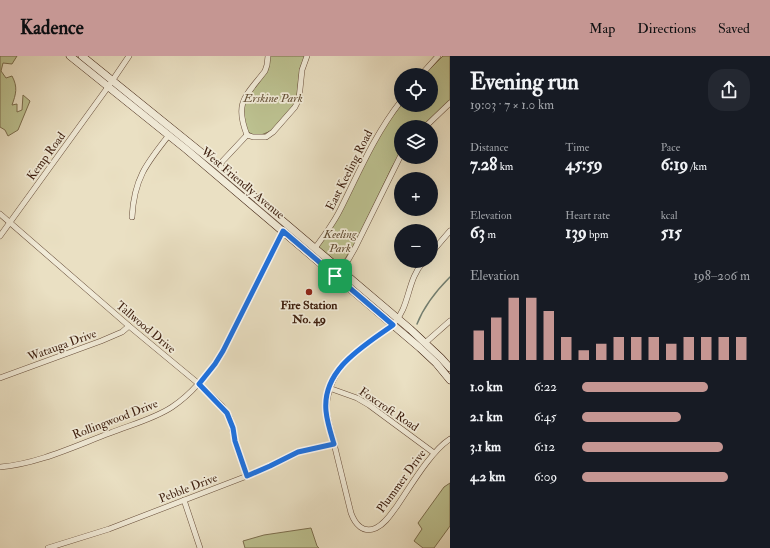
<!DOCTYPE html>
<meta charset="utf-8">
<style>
:root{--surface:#171b24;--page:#242831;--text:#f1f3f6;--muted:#9ea1a6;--accent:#c59692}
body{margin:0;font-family:"IM FELL Double Pica",serif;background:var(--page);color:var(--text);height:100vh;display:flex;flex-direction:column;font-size:15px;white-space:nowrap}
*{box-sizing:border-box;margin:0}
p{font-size:13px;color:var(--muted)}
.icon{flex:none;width:22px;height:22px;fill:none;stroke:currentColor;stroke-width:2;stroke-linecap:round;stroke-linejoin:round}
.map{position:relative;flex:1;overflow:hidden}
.side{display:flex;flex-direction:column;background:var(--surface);width:320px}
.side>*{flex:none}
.buttons{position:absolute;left:394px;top:12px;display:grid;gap:8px}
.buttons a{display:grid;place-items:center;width:44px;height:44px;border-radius:50%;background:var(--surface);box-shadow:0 4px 16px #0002;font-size:20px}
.pin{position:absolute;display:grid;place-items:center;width:34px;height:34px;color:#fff;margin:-17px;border-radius:8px;box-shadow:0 2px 6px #0006}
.round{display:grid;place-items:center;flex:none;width:42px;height:42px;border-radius:16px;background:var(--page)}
.head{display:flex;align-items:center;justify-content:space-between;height:68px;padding:0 20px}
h1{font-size:22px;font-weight:700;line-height:30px}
.metrics{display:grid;grid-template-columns:repeat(3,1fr);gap:6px;height:68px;padding:4px 20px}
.metrics div{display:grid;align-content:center}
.metrics b{font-size:17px;font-weight:700}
.metrics small{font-size:11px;font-weight:400}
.metrics p{font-size:11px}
.chart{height:112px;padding:8px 20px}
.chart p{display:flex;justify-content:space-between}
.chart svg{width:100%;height:72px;margin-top:4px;stroke:var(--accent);stroke-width:6}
ul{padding:0 20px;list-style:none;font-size:13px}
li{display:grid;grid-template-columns:64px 48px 1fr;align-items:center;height:30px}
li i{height:10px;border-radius:5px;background:var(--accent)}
header{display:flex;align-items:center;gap:24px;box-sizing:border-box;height:56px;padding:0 20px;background:var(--accent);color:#111}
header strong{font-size:19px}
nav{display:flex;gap:22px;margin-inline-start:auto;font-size:14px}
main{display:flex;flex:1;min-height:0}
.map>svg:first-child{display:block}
.green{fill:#bcc190;stroke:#7c6e4e}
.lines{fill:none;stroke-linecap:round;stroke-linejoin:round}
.stream{stroke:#737d6e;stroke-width:1.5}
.minor-casing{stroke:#674d3a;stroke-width:6}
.secondary-casing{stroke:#3b1c0c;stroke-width:8}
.minor{stroke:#f1ebd8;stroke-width:5}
.secondary{stroke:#f1ebd8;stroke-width:7}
.route-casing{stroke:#fff;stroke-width:8}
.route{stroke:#1a73e8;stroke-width:5}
.poi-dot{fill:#8f2418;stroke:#f1ebd8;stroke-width:1.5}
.labels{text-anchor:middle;stroke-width:3.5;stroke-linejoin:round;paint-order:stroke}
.park-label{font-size:12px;font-style:italic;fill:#624e34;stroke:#f1ebd8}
.street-label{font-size:12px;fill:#3b1c0c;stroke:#f1ebd8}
.poi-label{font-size:12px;font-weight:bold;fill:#3b1c0c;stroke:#f1ebd8}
</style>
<header>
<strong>Kadence</strong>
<nav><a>Map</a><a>Directions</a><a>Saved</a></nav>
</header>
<main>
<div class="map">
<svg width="450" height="492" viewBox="0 0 450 492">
<rect width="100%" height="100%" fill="#eae0c3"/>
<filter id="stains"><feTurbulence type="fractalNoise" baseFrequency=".005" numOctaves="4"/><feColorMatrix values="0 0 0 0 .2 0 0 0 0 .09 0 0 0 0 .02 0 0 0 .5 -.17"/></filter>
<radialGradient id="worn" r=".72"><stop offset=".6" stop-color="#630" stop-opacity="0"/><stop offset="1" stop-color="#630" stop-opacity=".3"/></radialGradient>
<g class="green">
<path d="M 0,0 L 17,0 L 12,8 L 3,7 L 1,15 L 6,22 L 12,20 C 18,31 16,38 12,49 L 17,48 L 17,56 L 22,54 L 23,39 L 30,45 L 18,74 L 8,80 L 5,74 L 0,71 Z"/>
<polygon points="270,0 305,0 300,13 297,41 292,52 271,75 261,79 253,79 247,75 243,61 244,47 268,13"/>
<polygon points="443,0 450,0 450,45 423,71 401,71 401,97 392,111 356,186 341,209 318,191 385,70 401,49 431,49 431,19 424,19"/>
<polygon points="450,427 450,470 434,492 423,492 414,485 422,473 418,467 444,431"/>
<polygon points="311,472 317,490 319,492 245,492 243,485 264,479"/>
</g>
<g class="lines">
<path class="stream" d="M 417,268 C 424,250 436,235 450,221"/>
<defs>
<g id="minor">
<polyline points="421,19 438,0"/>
<polyline points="425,71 450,47"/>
<polyline points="247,79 253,81 266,81 273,76 295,51 299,43 302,14 307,0"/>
<path d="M 247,79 C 234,46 246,40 265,15 L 267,9 L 268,0"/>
<polyline points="218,110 247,79"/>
<polyline points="0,158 129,270 199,328 222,350 230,362 235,385 247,420"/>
<path d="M 132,161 C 134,123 146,108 169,79"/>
<polyline points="0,180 108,31 129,0"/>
<path d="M 315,192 C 324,180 333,168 340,154 C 359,116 375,78 401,45"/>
<polyline points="431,197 450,175"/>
<path d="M 424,205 C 406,225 411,249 393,269 C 359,293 328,309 326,355 L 351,457 C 355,468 363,478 376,472 C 385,468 391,458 397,450 C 410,431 431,395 450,383"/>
<polyline points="335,220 347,206 355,192 401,99"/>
<polyline points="425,287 450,265"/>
<polyline points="0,322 101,285 122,276 129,270"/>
<polyline points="329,332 357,342 369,349 434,397"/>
<path d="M 0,411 C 38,408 75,390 110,377 C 130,369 154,363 172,351 C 193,337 209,317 223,295 L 283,175"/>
<polyline points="184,444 200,492"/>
<polyline points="48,492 109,473 247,420 270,410 298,396 334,388"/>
</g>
<g id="secondary">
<polyline points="70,0 187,94 420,292 436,307 450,324"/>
<polyline points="82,0 218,110 410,273 441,302 450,312"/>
</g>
</defs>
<use href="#minor" class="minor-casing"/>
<use href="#secondary" class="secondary-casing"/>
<use href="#minor" class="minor"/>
<use href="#secondary" class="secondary"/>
</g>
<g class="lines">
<defs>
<path id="route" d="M 283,175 L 393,269 C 364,290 322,313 326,355 C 327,366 331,378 334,388 L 298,396 L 270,410 L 247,420 L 235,385 L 233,372 L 227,357 L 199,328 L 215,308 L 223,295 Z"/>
</defs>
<use href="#route" class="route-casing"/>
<use href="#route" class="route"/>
</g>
<circle class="poi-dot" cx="309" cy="236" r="4"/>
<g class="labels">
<g class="park-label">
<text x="273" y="46">Erskine Park</text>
<text x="340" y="182">Keeling<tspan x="340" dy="14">Park</tspan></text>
</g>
<g class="street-label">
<text transform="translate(46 100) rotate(-54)" y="4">Kemp Road</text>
<text transform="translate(349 114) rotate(-63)" y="4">East Keeling Road</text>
<text transform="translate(243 127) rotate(40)" y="4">West Friendly Avenue</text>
<text transform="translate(146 271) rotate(40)" y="4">Tallwood Drive</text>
<text transform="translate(62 289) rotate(-20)" y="4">Watauga Drive</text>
<text transform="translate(389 353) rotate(34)" y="4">Foxcroft Road</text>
<text transform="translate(115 363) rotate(-21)" y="4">Rollingwood Drive</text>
<text transform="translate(401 425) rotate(-54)" y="4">Plummer Drive</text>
<text transform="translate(188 432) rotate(-21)" y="4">Pebble Drive</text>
</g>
<g class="poi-label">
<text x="309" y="253">Fire Station<tspan x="309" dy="14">No. 49</tspan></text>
</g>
</g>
<rect width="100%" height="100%" filter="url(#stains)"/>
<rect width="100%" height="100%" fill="url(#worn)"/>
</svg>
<div class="buttons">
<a><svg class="icon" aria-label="locate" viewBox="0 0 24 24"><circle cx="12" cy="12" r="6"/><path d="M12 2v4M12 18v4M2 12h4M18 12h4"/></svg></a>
<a><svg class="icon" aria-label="layers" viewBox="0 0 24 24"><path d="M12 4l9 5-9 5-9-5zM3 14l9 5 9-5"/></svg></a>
<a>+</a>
<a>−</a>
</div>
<div class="pin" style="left:335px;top:220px;background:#1e9e55"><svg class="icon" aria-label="arrive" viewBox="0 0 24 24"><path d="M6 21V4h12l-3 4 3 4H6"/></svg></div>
</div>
<section class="side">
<div class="head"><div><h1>Evening run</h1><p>19:03 · 7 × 1.0 km</p></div><a class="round"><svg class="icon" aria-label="share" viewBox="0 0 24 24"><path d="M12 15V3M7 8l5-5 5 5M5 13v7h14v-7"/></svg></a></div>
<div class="metrics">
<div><p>Distance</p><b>7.28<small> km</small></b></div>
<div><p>Time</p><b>45:59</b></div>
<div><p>Pace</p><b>6:19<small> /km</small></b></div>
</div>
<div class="metrics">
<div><p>Elevation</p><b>63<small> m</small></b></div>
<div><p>Heart rate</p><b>139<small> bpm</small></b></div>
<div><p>kcal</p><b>515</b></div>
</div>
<div class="chart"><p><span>Elevation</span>198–206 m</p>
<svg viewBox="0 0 160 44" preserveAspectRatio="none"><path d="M5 44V26M15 44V18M25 44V6M35 44V6M45 44V14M55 44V30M65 44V38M75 44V34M85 44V30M95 44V30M105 44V30M115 44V34M125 44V30M135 44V30M145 44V30M155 44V30"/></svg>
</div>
<ul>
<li><b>1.0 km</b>6:22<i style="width:75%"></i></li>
<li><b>2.1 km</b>6:45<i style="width:59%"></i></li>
<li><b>3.1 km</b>6:12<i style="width:84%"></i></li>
<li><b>4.2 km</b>6:09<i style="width:87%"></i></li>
</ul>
</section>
</main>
